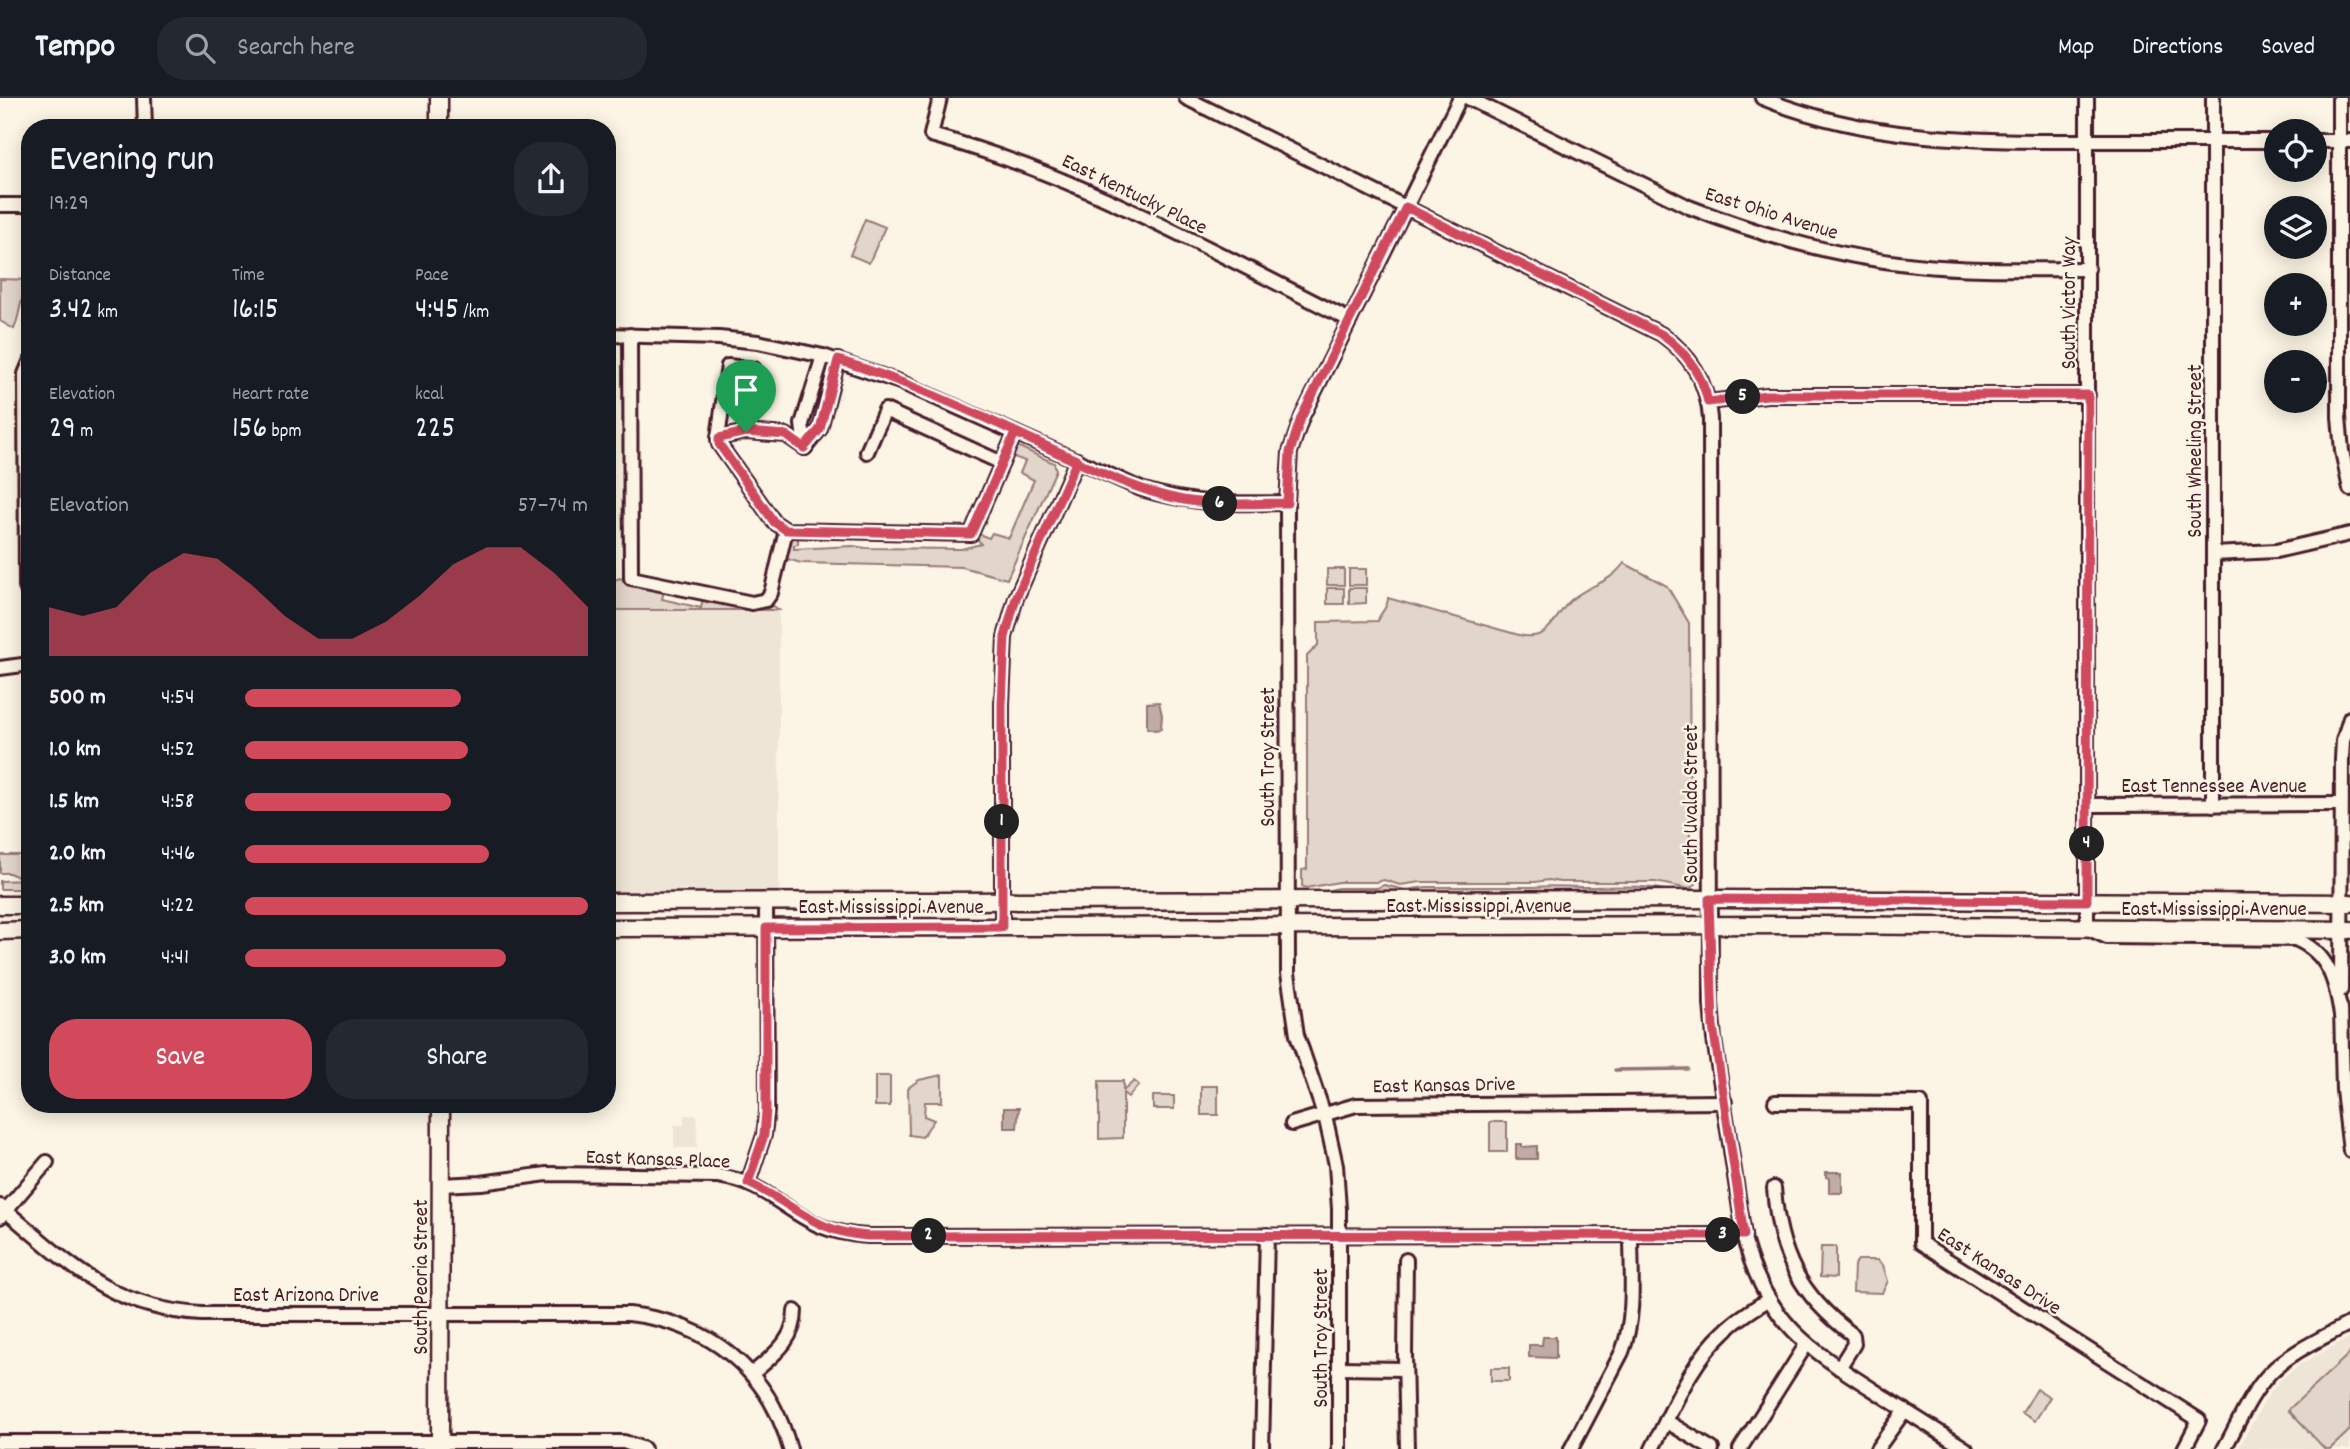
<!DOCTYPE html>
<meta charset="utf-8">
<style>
:root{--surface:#171b24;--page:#242831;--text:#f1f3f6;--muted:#9ea1a6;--line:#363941;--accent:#d1495b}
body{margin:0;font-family:Dekko,sans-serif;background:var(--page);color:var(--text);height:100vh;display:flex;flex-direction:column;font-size:26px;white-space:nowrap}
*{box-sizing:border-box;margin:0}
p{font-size:23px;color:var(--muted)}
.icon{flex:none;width:38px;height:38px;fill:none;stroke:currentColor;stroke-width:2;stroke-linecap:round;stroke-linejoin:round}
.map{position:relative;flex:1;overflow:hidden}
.sheet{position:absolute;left:21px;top:21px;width:595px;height:994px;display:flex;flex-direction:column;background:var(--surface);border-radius:28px;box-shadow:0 4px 18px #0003}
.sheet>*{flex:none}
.tools{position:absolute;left:2264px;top:21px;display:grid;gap:14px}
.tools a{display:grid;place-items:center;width:63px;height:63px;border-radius:50%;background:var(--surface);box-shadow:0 4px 18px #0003;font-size:35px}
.pin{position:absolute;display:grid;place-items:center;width:60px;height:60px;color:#fff;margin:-72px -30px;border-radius:50% 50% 50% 0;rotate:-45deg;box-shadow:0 0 7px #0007}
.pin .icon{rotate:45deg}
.km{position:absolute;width:35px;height:35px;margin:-18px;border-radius:50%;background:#222;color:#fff;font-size:19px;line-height:35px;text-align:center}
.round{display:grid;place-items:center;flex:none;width:74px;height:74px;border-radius:28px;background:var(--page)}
.headline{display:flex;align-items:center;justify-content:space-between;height:119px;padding:0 28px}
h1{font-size:38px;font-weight:600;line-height:52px}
.stats{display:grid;grid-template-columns:repeat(3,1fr);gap:10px;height:119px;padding:7px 28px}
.stats div{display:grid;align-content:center}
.stats b{font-size:30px;font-weight:600}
.stats small{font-size:19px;font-weight:400}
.stats p{font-size:19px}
.chart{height:196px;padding:14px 28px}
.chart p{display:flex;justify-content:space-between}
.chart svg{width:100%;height:126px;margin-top:7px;fill:var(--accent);opacity:.7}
.primary-button{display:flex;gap:14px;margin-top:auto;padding:14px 28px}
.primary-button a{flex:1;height:80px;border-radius:28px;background:var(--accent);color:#fff;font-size:28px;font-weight:600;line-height:80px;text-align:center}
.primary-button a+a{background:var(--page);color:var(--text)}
ul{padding:0 28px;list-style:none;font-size:23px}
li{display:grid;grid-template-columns:112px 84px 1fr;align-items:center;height:52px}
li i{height:18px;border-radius:9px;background:var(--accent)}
header{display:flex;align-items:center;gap:42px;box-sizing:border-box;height:98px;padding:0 35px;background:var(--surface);border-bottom:2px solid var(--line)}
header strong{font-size:33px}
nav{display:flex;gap:38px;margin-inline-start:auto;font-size:24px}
.search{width:490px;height:63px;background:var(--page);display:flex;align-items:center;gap:18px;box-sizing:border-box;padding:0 24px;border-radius:28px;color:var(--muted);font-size:26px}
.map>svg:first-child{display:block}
.built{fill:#eee5d7}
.green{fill:#e2d5ca;stroke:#967a7a;stroke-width:2}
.water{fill:#c0aca5;stroke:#917474;stroke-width:2}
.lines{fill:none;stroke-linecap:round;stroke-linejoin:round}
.stream{stroke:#917474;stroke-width:3.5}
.minor-casing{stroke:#4a1f2b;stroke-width:18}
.major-casing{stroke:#4a1f2b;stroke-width:21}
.minor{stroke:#fcf5e5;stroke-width:12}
.major{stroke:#fcf5e5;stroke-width:16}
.route-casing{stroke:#fff;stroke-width:14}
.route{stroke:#d1495b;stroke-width:9}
.labels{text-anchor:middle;stroke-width:5;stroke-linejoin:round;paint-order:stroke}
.street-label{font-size:21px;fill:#4a1f2b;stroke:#fcf5e5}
</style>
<header>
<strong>Tempo</strong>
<div class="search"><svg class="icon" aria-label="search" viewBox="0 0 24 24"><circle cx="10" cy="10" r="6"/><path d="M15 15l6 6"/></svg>Search here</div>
<nav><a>Map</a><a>Directions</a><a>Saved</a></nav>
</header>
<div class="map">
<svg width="2350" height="1351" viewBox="0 0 2350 1351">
<rect width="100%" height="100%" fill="#fcf5e5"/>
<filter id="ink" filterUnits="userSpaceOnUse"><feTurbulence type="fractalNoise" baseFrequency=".0143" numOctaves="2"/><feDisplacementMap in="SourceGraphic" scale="14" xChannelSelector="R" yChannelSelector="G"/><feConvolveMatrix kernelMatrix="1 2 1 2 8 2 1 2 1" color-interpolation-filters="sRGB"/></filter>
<g filter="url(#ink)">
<g class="built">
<polygon points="779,512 779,796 693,796 692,791 683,791 683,796 607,796 607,513"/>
<polygon points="684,1017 697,1017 697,1050 674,1050 674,1027 684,1027"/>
<polygon points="2350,1239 2350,1351 2238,1351 2266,1300 2278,1284 2297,1268"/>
</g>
<g class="green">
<polygon points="865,121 885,129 869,165 850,157"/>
<path d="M 0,181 L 30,182 L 30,192 L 26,192 C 19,204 20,218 14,231 L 0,223 Z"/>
<polygon points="1017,348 1054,365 1056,372 1007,481 962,469 801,465 784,460 786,440 798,440 798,446 794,447 794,451 853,448 866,450 961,451 981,446 975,437 976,435 989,440 992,435 1009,440 1034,382 1020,375 1025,363 1011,358"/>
<path d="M 1624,465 L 1667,488 L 1689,525 L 1690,753 L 1694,759 L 1690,763 L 1695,764 L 1696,786 L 1689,791 L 1655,784 L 1560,784 L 1549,782 L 1535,784 L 1421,784 L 1400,787 L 1384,782 L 1376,784 L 1339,784 L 1306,790 L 1302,788 L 1302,772 L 1307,771 L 1307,558 L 1318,547 L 1318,524 L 1378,523 C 1379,515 1388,511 1388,500 L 1519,537 C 1527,539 1534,539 1541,536 C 1553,530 1560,512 1570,503 C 1590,485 1607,488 1624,465 Z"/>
<rect x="1327" y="471" width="17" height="16"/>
<rect x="1349" y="471" width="17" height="16"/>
<polygon points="620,480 632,487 664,493 662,501 701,510 703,500 755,510 771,506 779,512 607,512 607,497 613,491 611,483"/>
<rect x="1327" y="490" width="17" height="16"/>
<polygon points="1349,490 1366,490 1366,505 1349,506"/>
<polygon points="0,757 30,757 30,776 21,780 9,775 0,775"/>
<polygon points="30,782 30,791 0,791 0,783"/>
<path d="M 1384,787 L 1406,792 L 1426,789 L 1534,789 C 1551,787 1567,789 1584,789 C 1614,789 1644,786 1673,794 L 1407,795 L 1406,792 L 1405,794 L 1318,795 L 1338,790 L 1377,790 Z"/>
<polygon points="942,977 942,1004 925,1004 924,1018 934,1022 922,1039 909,1037 908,990 919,982"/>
<polygon points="890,978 890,1008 875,1008 875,978"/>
<polygon points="1099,983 1123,983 1123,993 1134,983 1139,987 1128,999 1123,995 1123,1040 1099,1041"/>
<rect x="1201" y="988" width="17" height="29"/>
<rect x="1153" y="998" width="21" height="13"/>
<rect x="1490" y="1024" width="17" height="30"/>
<polygon points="1821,1149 1836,1149 1836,1180 1820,1179"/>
<polygon points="1858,1162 1877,1162 1883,1167 1888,1183 1882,1195 1853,1194 1854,1167"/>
<polygon points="2350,1255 2350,1332 2330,1351 2325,1351 2288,1312"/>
<rect x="1491" y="1270" width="18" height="13"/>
<polygon points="2037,1291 2050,1299 2035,1323 2022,1315"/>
</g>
<g class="water">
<polygon points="1159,604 1162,617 1161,631 1155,632 1147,630 1147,605"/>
<polygon points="1004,1010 1019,1010 1017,1030 1004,1030"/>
<polygon points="1516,1046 1522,1046 1522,1049 1537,1048 1537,1061 1516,1061"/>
<polygon points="1826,1074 1842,1074 1842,1095 1829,1095 1829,1080 1826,1079"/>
<polygon points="1543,1239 1556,1239 1556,1260 1529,1259 1529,1247 1542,1247"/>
</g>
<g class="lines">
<polyline class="stream" points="1615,972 1688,971"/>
<defs>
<g id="minor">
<polyline points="144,0 145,30"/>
<path d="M 940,0 L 931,37 C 1079,77 1213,154 1350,222"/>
<path d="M 1186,0 L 1661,236 C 1691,257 1707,283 1710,320 L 1711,905 L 1714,941 L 1745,1144 C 1767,1224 1809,1251 1875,1293 C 1905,1313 1936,1332 1966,1351"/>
<path d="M 1468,0 L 1689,109 C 1763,138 1837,159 1916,167 C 1973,173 2031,171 2088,171"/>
<path d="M 1762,0 C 1866,42 1969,43 2079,43 C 2145,43 2211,43 2277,43"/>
<path d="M 2087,0 L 2087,830 L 2107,839 L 2295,841 C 2329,855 2336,884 2341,917"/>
<polyline points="2213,0 2213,707"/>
<polyline points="2339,0 2339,319 2342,353 2350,391"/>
<polyline points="2315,43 2350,43"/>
<polyline points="0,107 30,107"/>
<path d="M 607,237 L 719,240 L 758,244 L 823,258 L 900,284 L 1141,391 C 1193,407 1233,406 1287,405"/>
<polyline points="630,237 631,480 752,505 766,502 771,495 786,432"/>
<polyline points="30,264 25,276 26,489 30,499"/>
<polyline points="1708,304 1767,297 2088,297"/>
<polyline points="746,334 754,271 728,268 718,340 719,346 774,424 786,432 971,436 1015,335"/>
<polyline points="718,340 746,334 786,337 805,350"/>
<polyline points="805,350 820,331 838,262"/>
<polyline points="805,350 802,326 823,258"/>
<polyline points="867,354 885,312 1002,365"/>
<polyline points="2213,456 2276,453 2350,436"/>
<polyline points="0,570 30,566"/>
<polyline points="2088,707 2341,706"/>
<polyline points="1002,829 1002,606 1005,539 1016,500 1077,362"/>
<polyline points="2341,892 2342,661 2343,643 2350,620"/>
<polyline points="2341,910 2343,992 2350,1053"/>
<polyline points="1775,1004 1921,1005 1921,1145 2199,1322 2184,1351"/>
<polyline points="1292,1026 1356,1007 1725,1004"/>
<polyline points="748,1085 764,1037 767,1013 766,803"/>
<path d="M 441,1087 L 481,1085 L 547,1076 L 718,1078 C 766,1085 780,1110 820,1128 C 835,1134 852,1137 868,1138 L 1744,1137"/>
<path d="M 1774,1090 C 1779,1156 1799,1197 1853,1237 L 1854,1246 L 1839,1270"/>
<path d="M 0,1108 C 68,1164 109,1211 202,1216 L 629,1216 C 709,1225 769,1272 790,1351"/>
<polyline points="0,1119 47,1064"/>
<polyline points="1406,1162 1405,1257 1407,1351"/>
<polyline points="1339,1270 1405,1271"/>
<path d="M 752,1276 C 772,1258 795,1243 795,1213"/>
<polyline points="1666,1323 1712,1351"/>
<polyline points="0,1344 624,1344 644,1351"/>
<polyline points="1262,1351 1267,1137"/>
<polyline points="1339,1351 1339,1111 1336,1067 1326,1022 1297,937 1288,875 1287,405 1290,354 1302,319 1460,0"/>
<path d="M 1571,1351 L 1622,1254 C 1636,1218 1631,1175 1631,1137"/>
<path d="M 1652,1351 C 1673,1311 1690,1265 1724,1234 C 1737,1221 1753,1211 1768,1202"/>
<polyline points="1740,1351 1806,1247"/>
<polyline points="1877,1351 1905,1312"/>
<path d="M 2224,1351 C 2238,1326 2250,1296 2270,1275 C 2292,1253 2323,1240 2350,1225"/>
</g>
<g id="major">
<polyline points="439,0 439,30"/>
<polyline points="607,804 1723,801 2350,805"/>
<polyline points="0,807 30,807"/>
<polyline points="607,830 1816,827 2350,832"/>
<polyline points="0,833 30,832"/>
<polyline points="440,1351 441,1006"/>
</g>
</defs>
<use href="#minor" class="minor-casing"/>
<use href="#major" class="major-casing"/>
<use href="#minor" class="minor"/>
<use href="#major" class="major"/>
</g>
</g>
<g class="lines" filter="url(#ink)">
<defs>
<path id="route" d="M 746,334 L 786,337 L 804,350 L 820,331 L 838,262 C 920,287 999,327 1077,362 L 1016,500 L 1005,539 L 1002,606 L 1002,829 L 766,830 L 766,1013 L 764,1037 L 748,1085 C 793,1105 815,1135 868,1138 L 1744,1137 L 1713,928 L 1709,801 L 2087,803 L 2088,297 L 1767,297 L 1708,304 C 1702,274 1685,253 1661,236 L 1406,109 L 1301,320 L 1290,354 L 1287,405 C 1255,405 1222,408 1190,403 C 1134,395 1067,358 1015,335 L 971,436 L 786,432 L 774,424 L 719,346 L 719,340 L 746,334"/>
</defs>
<use href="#route" class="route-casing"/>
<use href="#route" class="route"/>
</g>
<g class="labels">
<g class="street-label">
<text transform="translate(1135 95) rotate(26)" y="7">East Kentucky Place</text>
<text transform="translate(1772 114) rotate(17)" y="7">East Ohio Avenue</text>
<text transform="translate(2068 205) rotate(-90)" y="7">South Victor Way</text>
<text transform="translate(2194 353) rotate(-90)" y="7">South Wheeling Street</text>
<text transform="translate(1267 659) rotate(-90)" y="7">South Troy Street</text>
<text x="2214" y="694">East Tennessee Avenue</text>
<text transform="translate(1690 706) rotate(-90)" y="7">South Uvalda Street</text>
<text x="1479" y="814">East Mississippi Avenue</text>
<text x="891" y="815">East Mississippi Avenue</text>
<text x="2214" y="817">East Mississippi Avenue</text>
<text transform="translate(1444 986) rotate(-1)" y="7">East Kansas Drive</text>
<text transform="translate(658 1060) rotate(2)" y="7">East Kansas Place</text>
<text transform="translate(2000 1172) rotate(33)" y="7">East Kansas Drive</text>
<text transform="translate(420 1179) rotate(-90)" y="7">South Peoria Street</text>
<text x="306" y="1203">East Arizona Drive</text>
<text transform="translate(1320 1240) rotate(-90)" y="7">South Troy Street</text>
</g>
</g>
</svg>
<div class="tools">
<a><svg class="icon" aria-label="locate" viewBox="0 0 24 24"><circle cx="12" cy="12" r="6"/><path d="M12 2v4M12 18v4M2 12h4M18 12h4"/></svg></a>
<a><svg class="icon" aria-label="layers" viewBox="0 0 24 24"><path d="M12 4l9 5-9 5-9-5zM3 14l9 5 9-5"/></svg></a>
<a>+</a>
<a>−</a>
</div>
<div class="pin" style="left:746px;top:334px;background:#1e9e55"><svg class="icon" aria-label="arrive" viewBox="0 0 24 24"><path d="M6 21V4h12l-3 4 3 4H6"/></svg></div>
<b class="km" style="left:1002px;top:724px">1</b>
<b class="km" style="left:929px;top:1138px">2</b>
<b class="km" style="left:1723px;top:1137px">3</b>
<b class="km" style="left:2087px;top:746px">4</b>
<b class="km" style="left:1743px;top:299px">5</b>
<b class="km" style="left:1220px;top:406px">6</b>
<section class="sheet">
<div class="headline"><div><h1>Evening run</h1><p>19:29</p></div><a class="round"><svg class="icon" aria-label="share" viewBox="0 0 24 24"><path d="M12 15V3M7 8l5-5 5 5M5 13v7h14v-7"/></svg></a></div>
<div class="stats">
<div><p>Distance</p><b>3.42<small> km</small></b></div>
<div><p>Time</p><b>16:15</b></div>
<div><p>Pace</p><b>4:45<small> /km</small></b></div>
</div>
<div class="stats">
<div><p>Elevation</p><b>29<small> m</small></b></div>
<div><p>Heart rate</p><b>156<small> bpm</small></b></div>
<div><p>kcal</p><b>225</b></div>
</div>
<div class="chart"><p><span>Elevation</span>57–74 m</p>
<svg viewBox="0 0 160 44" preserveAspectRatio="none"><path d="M0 44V27L10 30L20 27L30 15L40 8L50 10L60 19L70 30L80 38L90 38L100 32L110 23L120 12L130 6L140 6L150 15L160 27V44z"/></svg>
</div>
<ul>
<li><b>500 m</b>4:54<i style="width:63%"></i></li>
<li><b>1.0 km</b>4:52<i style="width:65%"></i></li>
<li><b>1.5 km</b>4:58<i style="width:60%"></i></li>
<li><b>2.0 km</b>4:46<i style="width:71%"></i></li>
<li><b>2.5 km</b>4:22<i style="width:100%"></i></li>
<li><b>3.0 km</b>4:41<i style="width:76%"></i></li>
</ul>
<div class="primary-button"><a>Save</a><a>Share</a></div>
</section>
</div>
